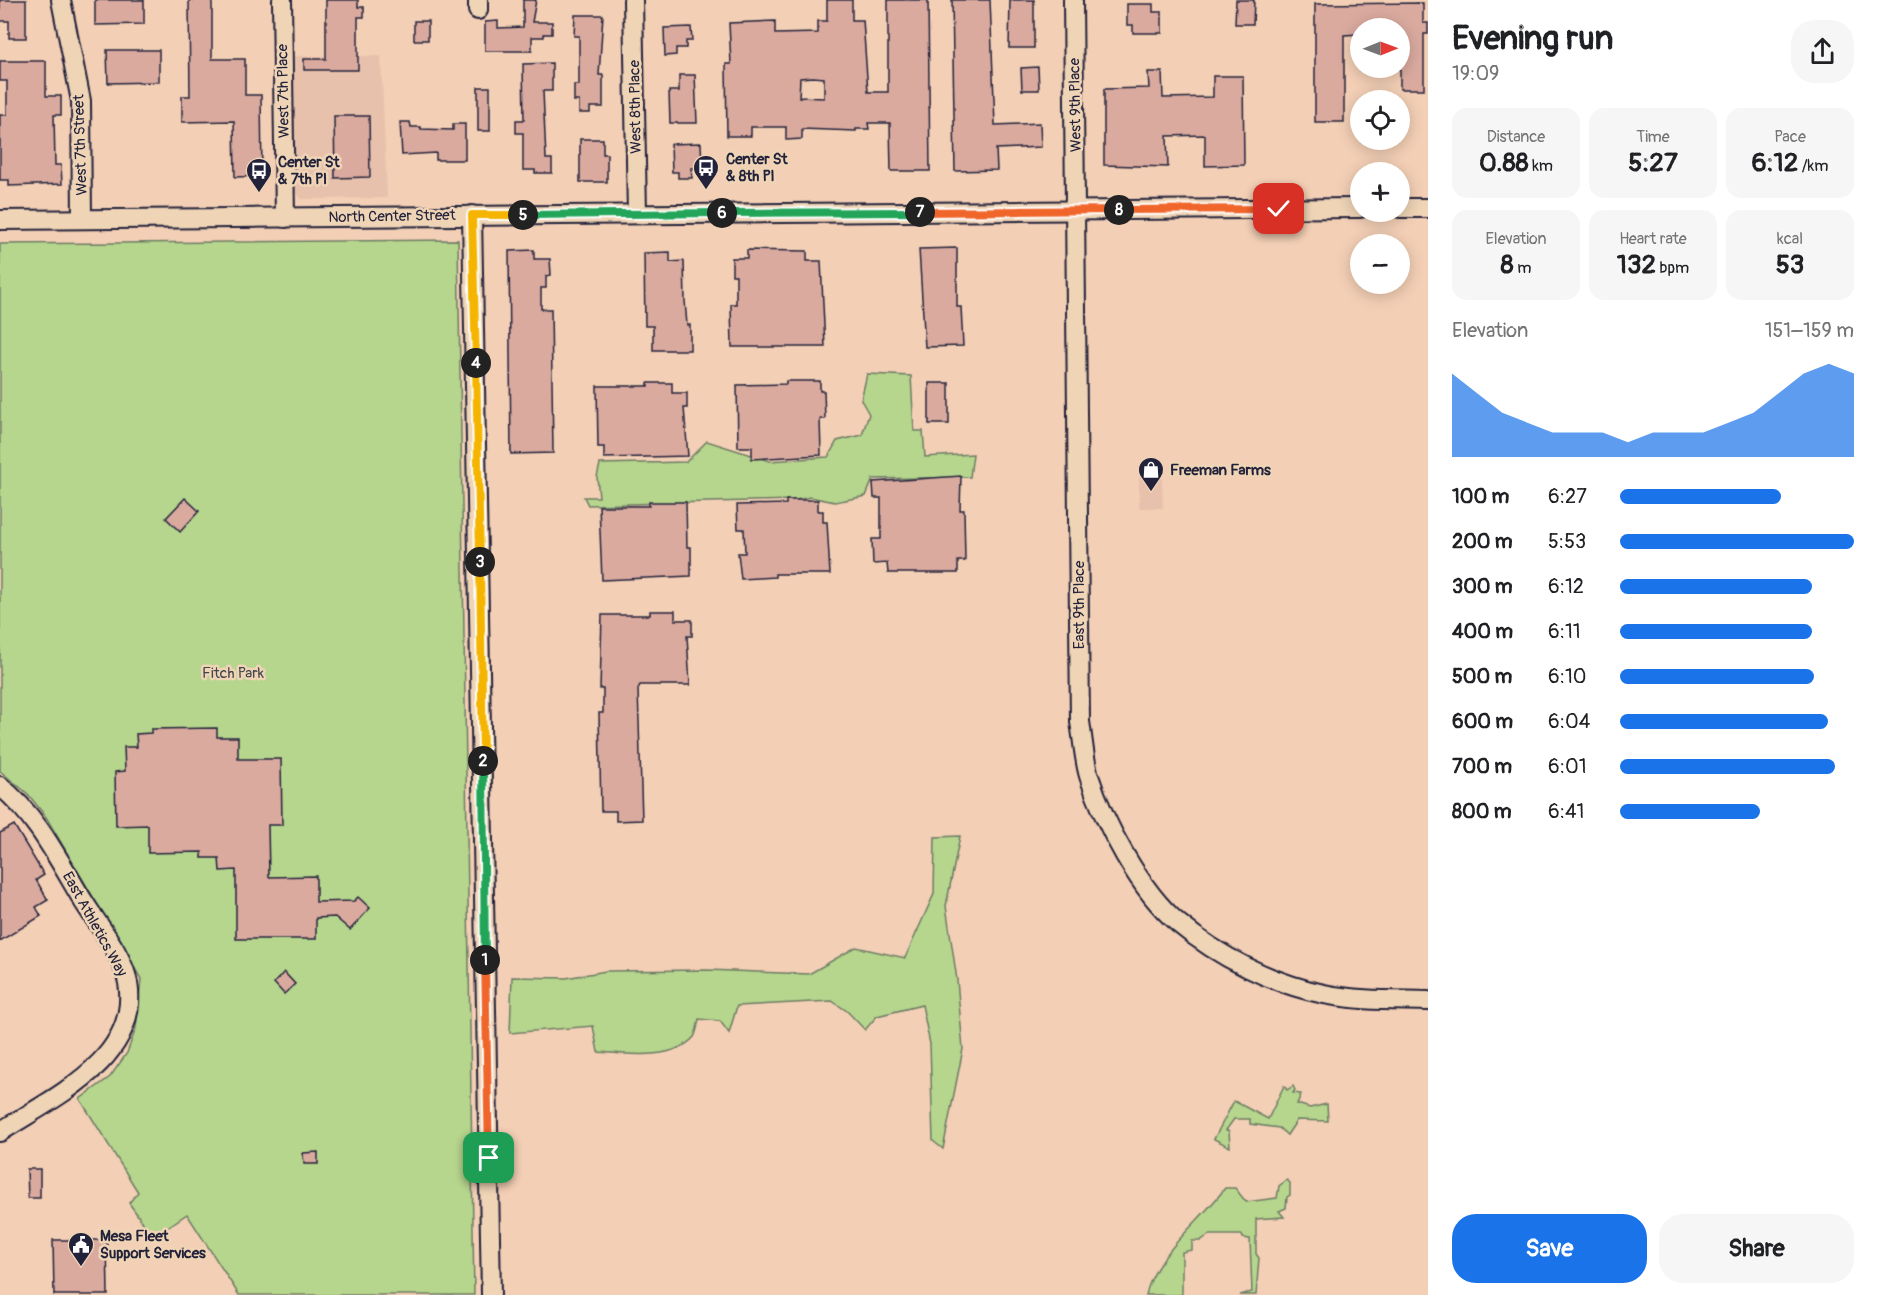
<!DOCTYPE html>
<meta charset="utf-8">
<style>
:root{--surface:#fff;--page:#f6f6f6;--text:#202124;--muted:#757577;--accent:#1a73e8}
body{margin:0;font-family:Pangolin,sans-serif;background:var(--page);color:var(--text);height:100vh;display:flex;flex-direction:column;font-size:22px;white-space:nowrap}
*{box-sizing:border-box;margin:0}
p{font-size:20px;color:var(--muted)}
.icon{flex:none;width:33px;height:33px;fill:none;stroke:currentColor;stroke-width:2;stroke-linecap:round;stroke-linejoin:round}
.map{position:relative;flex:1;overflow:hidden}
.sheet{display:flex;flex-direction:column;background:var(--surface);width:450px}
.sheet>*{flex:none}
.needle{width:39px;rotate:89deg}
.buttons{position:absolute;left:1350px;top:18px;display:grid;gap:12px}
.buttons a{display:grid;place-items:center;width:60px;height:60px;border-radius:50%;background:var(--surface);box-shadow:0 3px 15px #0003;font-size:30px}
.pin{position:absolute;display:grid;place-items:center;width:51px;height:51px;color:#fff;margin:-26px;border-radius:12px;box-shadow:0 3px 9px #0006}
.km{position:absolute;width:30px;height:30px;margin:-15px;border-radius:50%;background:#222;color:#fff;font-size:16px;line-height:30px;text-align:center}
.round{display:grid;place-items:center;flex:none;width:63px;height:63px;border-radius:24px;background:var(--page)}
.head{display:flex;align-items:center;justify-content:space-between;height:102px;padding:0 24px}
h1{font-size:33px;font-weight:700;line-height:45px}
.figures{display:grid;grid-template-columns:repeat(3,1fr);gap:9px;height:102px;padding:6px 24px}
.figures div{display:grid;align-content:center;border-radius:15px;background:var(--page);text-align:center}
.figures b{font-size:26px;font-weight:700}
.figures small{font-size:16px;font-weight:400}
.figures p{font-size:16px}
.chart{height:168px;padding:12px 24px}
.chart p{display:flex;justify-content:space-between}
.chart svg{width:100%;height:108px;margin-top:6px;fill:var(--accent);opacity:.7}
.button{display:flex;gap:12px;margin-top:auto;padding:12px 24px}
.button a{flex:1;height:69px;border-radius:24px;background:var(--accent);color:#fff;font-size:24px;font-weight:700;line-height:69px;text-align:center}
.button a+a{background:var(--page);color:var(--text)}
ul{padding:0 24px;list-style:none;font-size:20px}
li{display:grid;grid-template-columns:96px 72px 1fr;align-items:center;height:45px}
li i{height:15px;border-radius:8px;background:var(--accent)}
main{display:flex;flex:1;min-height:0}
.map>svg:first-child{display:block}
.built{fill:#e8c1ac}
.green{fill:#b6d58d;stroke:#6c7c64;stroke-width:1.5}
.building{fill:#daaa9f;stroke:#22223b;stroke-width:1.5;fill-rule:evenodd}
.lines{fill:none;stroke-linecap:round;stroke-linejoin:round}
.minor-casing{stroke:#22223b;stroke-width:22}
.minor{stroke:#efd4b6;stroke-width:18}
.split-1-casing{stroke:#fff;stroke-width:12}
.split-2-casing{stroke:#fff;stroke-width:12}
.split-3-casing{stroke:#fff;stroke-width:12}
.split-4-casing{stroke:#fff;stroke-width:12}
.split-5-casing{stroke:#fff;stroke-width:12}
.split-6-casing{stroke:#fff;stroke-width:12}
.split-7-casing{stroke:#fff;stroke-width:12}
.split-8-casing{stroke:#fff;stroke-width:12}
.split-9-casing{stroke:#fff;stroke-width:12}
.split-1{stroke:#f0652b;stroke-width:8}
.split-2{stroke:#22a559;stroke-width:8}
.split-3{stroke:#f5b400;stroke-width:8}
.split-4{stroke:#f5b400;stroke-width:8}
.split-5{stroke:#f5b400;stroke-width:8}
.split-6{stroke:#22a559;stroke-width:8}
.split-7{stroke:#22a559;stroke-width:8}
.split-8{stroke:#f0652b;stroke-width:8}
.split-9{stroke:#f0652b;stroke-width:8}
.labels{text-anchor:middle;stroke-width:5;stroke-linejoin:round;paint-order:stroke}
.street-label{font-size:15px;fill:#22223b;stroke:#efd4b6}
.poi-label{font-size:15px;font-weight:bold;fill:#22223b;stroke:#efd4b6;text-anchor:start}
.park-label{font-size:15px;fill:#40464b;stroke:#efd4b6}
</style>
<main>
<div class="map">
<svg width="1428" height="1295" viewBox="0 0 1428 1295">
<rect width="100%" height="100%" fill="#f3cfb5"/>
<filter id="ink" filterUnits="userSpaceOnUse"><feTurbulence type="fractalNoise" baseFrequency=".0167" numOctaves="2"/><feDisplacementMap in="SourceGraphic" scale="12" xChannelSelector="R" yChannelSelector="G"/><feConvolveMatrix kernelMatrix="1 2 1 2 8 2 1 2 1" color-interpolation-filters="sRGB"/></filter>
<g filter="url(#ink)">
<g class="built">
<polygon points="292,56 381,56 387,198 302,199 295,192"/>
<polygon points="1139,478 1162,478 1163,508 1139,508"/>
</g>
<g class="green">
<polygon points="458,240 474,1295 239,1295 187,1214 153,1237 129,1203 138,1192 80,1099 110,1077 127,1053 136,1028 141,979 46,817 28,794 0,771 0,244"/>
<polygon points="867,374 911,376 914,431 923,431 925,457 973,454 970,477 873,479 866,496 835,502 810,497 796,500 588,505 584,497 599,497 597,477 600,464 686,462 707,441 770,461 828,457 837,441 862,435 869,414 861,400"/>
<path d="M 960,836 L 946,906 L 957,980 L 963,1049 L 943,1149 L 933,1141 L 930,1044 L 922,1005 L 877,1016 L 865,1030 L 847,1011 L 832,1001 L 737,1006 L 729,1033 L 720,1021 L 699,1019 C 698,1024 697,1032 694,1037 C 673,1061 627,1054 598,1052 L 593,1026 L 510,1033 L 512,977 L 566,978 L 606,971 L 707,970 L 809,974 L 856,947 L 905,958 L 934,894 L 935,837 Z"/>
<polygon points="1284,1086 1287,1090 1293,1086 1295,1090 1293,1093 1301,1094 1297,1104 1310,1108 1327,1104 1328,1121 1297,1120 1287,1135 1279,1128 1250,1124 1250,1119 1234,1119 1226,1130 1229,1131 1230,1147 1214,1139 1234,1101 1268,1119"/>
<path d="M 1287,1180 L 1290,1183 L 1290,1195 L 1287,1197 L 1286,1208 L 1279,1211 L 1284,1217 L 1256,1219 L 1256,1254 L 1259,1258 L 1256,1295 L 1240,1295 L 1252,1292 L 1250,1239 L 1243,1238 L 1242,1235 L 1209,1235 L 1200,1241 L 1192,1241 L 1192,1250 L 1182,1252 L 1182,1295 L 1146,1295 C 1154,1255 1203,1219 1225,1188 L 1235,1188 L 1246,1202 L 1277,1198 L 1279,1186 Z"/>
</g>
<g class="building">
<polygon points="0,0 26,0 26,38 9,38 9,21 0,21"/>
<polygon points="95,0 144,0 144,24 95,25"/>
<polygon points="189,0 212,0 212,59 245,59 245,95 261,95 262,176 235,177 234,121 182,122 182,96 190,96"/>
<polygon points="326,0 358,0 358,7 364,7 364,17 358,17 358,70 304,70 304,59 326,59"/>
<polygon points="523,0 536,0 532,22 552,22 552,34 544,34 544,37 532,37 532,51 485,51 485,22 498,21 498,28 523,27"/>
<path d="M 827,0 L 852,0 L 852,20 L 863,20 L 868,92 L 888,92 L 888,0 L 928,0 L 930,171 L 891,171 L 890,123 L 868,123 L 869,129 L 856,129 L 856,131 L 802,129 L 802,139 L 786,140 L 786,127 L 751,127 L 751,136 L 727,136 L 726,64 L 731,64 L 729,23 L 775,21 L 775,34 L 818,33 L 818,21 L 827,21 ZM 813,77 L 824,78 L 824,98 L 799,97 L 800,78 Z"/>
<polygon points="952,0 990,0 995,125 1040,123 1041,147 996,149 997,170 955,171"/>
<polygon points="1010,0 1034,0 1034,48 1009,48"/>
<polygon points="1236,0 1254,0 1253,24 1235,24"/>
<polygon points="1423,3 1423,23 1428,23 1428,34 1424,34 1424,89 1400,89 1400,28 1360,28 1360,34 1344,35 1344,122 1315,122 1315,4"/>
<polygon points="1127,4 1153,4 1153,12 1162,12 1162,33 1133,33 1133,25 1127,25"/>
<polygon points="575,15 603,15 599,75 603,75 603,107 590,107 590,113 579,113 579,101 574,101 574,85 579,85 579,36 574,36"/>
<rect x="414" y="21" width="14" height="19"/>
<polygon points="691,27 692,41 686,41 686,48 676,48 676,55 665,56 664,28"/>
<polygon points="107,50 159,50 159,82 108,83"/>
<polygon points="0,61 46,61 46,96 61,96 61,115 54,115 55,165 61,165 62,184 9,186 9,180 0,180 0,115 7,115 7,81 0,81"/>
<polygon points="552,63 552,91 543,91 546,159 552,159 552,173 535,173 535,170 523,170 523,133 516,133 516,120 524,120 523,64"/>
<polygon points="1038,67 1039,90 1022,90 1021,68"/>
<polygon points="1148,72 1162,72 1163,98 1213,97 1213,76 1243,76 1244,165 1205,166 1205,135 1167,136 1168,167 1104,165 1104,89 1149,88"/>
<polygon points="679,75 695,75 697,123 670,123 669,91 679,91"/>
<rect x="478" y="87" width="12" height="44"/>
<polygon points="334,116 369,116 370,177 335,178"/>
<polygon points="400,122 410,122 411,127 421,127 421,129 453,130 453,124 465,124 465,160 436,160 436,153 402,155"/>
<polygon points="580,139 603,139 603,154 607,154 607,182 580,182"/>
<polygon points="701,143 702,168 691,168 692,178 678,178 678,172 672,172 671,144"/>
<polygon points="957,248 957,307 961,307 963,346 925,347 919,249"/>
<polygon points="534,250 534,259 550,259 551,275 546,276 546,288 541,288 541,309 551,309 553,453 511,454 509,251"/>
<polygon points="747,250 807,251 807,261 821,261 825,347 732,347 731,304 736,304 736,275 732,275 732,258 747,258"/>
<polygon points="670,252 670,262 684,261 685,301 687,325 690,325 690,350 653,350 653,326 645,326 644,253"/>
<polygon points="786,381 820,381 820,391 824,391 825,419 820,419 821,455 752,459 752,447 738,447 737,385 786,384"/>
<polygon points="648,383 672,383 672,393 687,393 687,408 684,408 688,456 604,458 604,447 598,447 597,386 648,386"/>
<rect x="929" y="383" width="20" height="41"/>
<polygon points="961,476 960,510 964,510 965,561 958,561 958,573 888,573 887,563 873,564 872,539 881,539 881,498 874,498 873,482"/>
<polygon points="185,498 199,511 180,532 166,518"/>
<polygon points="786,500 818,500 818,511 823,511 823,522 827,522 830,574 775,574 775,577 741,579 738,553 745,553 744,529 738,529 737,505 786,504"/>
<polygon points="649,502 686,502 687,547 691,547 691,576 602,580 599,506 649,506"/>
<polygon points="650,611 675,611 675,620 692,620 692,636 687,636 690,685 640,685 638,689 642,820 616,821 616,811 601,811 599,713 603,713 603,689 600,689 602,615 650,615"/>
<polygon points="217,728 217,737 238,737 238,759 281,759 282,825 268,825 269,877 316,876 316,902 354,901 358,897 370,908 350,930 335,917 316,918 316,939 236,939 236,870 220,871 219,858 202,858 202,852 148,853 148,825 116,826 115,772 125,771 124,747 137,747 136,734 151,733 151,729"/>
<polygon points="14,825 44,875 36,880 48,900 36,907 41,916 0,941 0,833"/>
<polygon points="284,972 295,984 284,994 274,983"/>
<polygon points="318,1152 318,1164 304,1164 303,1153"/>
<polygon points="27,1169 40,1169 40,1198 28,1198"/>
<polygon points="53,1240 107,1240 108,1295 54,1295"/>
</g>
<g class="lines">
<defs>
<g id="minor">
<polyline points="61,0 81,101 82,219"/>
<polyline points="282,0 285,218"/>
<polyline points="478,0 478,10"/>
<polyline points="633,0 637,214"/>
<path d="M 1073,0 L 1080,722 C 1083,740 1084,759 1089,776 C 1104,823 1140,891 1178,923 C 1219,957 1271,983 1324,994 C 1358,1001 1393,1000 1428,1001"/>
<polyline points="1400,208 1428,208"/>
<polyline points="472,215 491,1295"/>
<polyline points="0,220 1360,208"/>
<path d="M 0,786 C 37,816 58,859 82,899 C 97,924 123,954 128,983 C 141,1059 52,1098 0,1132"/>
</g>
</defs>
<use href="#minor" class="minor-casing"/>
<use href="#minor" class="minor"/>
</g>
</g>
<g class="lines" filter="url(#ink)">
<defs>
<polyline id="split-1" points="485,960 489,1158"/>
<polyline id="split-2" points="483,761 485,960"/>
<polyline id="split-3" points="480,562 483,761"/>
<polyline id="split-4" points="476,363 480,562"/>
<polyline id="split-5" points="476,363 472,215 523,215"/>
<polyline id="split-6" points="523,215 722,213"/>
<polyline id="split-7" points="722,213 920,212"/>
<polyline id="split-8" points="920,212 1119,210"/>
<polyline id="split-9" points="1119,210 1279,209"/>
</defs>
<use href="#split-1" class="split-1-casing"/>
<use href="#split-2" class="split-2-casing"/>
<use href="#split-3" class="split-3-casing"/>
<use href="#split-4" class="split-4-casing"/>
<use href="#split-5" class="split-5-casing"/>
<use href="#split-6" class="split-6-casing"/>
<use href="#split-7" class="split-7-casing"/>
<use href="#split-8" class="split-8-casing"/>
<use href="#split-9" class="split-9-casing"/>
<use href="#split-1" class="split-1"/>
<use href="#split-2" class="split-2"/>
<use href="#split-3" class="split-3"/>
<use href="#split-4" class="split-4"/>
<use href="#split-5" class="split-5"/>
<use href="#split-6" class="split-6"/>
<use href="#split-7" class="split-7"/>
<use href="#split-8" class="split-8"/>
<use href="#split-9" class="split-9"/>
</g>
<defs>
<symbol id="bus-pin" viewBox="-11 -11 22 30"><path d="M0 17L-7.5 6A9.5 9.5 0 1 1 7.5 6Z" fill="#22223b" stroke="#efd4b6"/><path d="M-5-6H5V4H4V6H2V4H-2V6H-4V4H-5ZM-3.5-4V0h7V-4ZM-3.5 1.2v1.5H-2V1.2ZM2 1.2v1.5H3.5V1.2Z" fill="#fff"/></symbol>
<symbol id="shop-pin" viewBox="-11 -11 22 30"><path d="M0 17L-7.5 6A9.5 9.5 0 1 1 7.5 6Z" fill="#22223b" stroke="#efd4b6"/><path d="M-5-2.5h2.3a2.7 3.5 0 0 1 5.4 0H5L5.5 6h-11ZM-1.5-2.5h3a1.5 2.3 0 0 0-3 0Z" fill="#fff"/></symbol>
<symbol id="civic-pin" viewBox="-11 -11 22 30"><path d="M0 17L-7.5 6A9.5 9.5 0 1 1 7.5 6Z" fill="#22223b" stroke="#efd4b6"/><path d="M-.6-6.5H3V-4.5H.6V-3L4-1V1h2V6H-6V1h2V-1L-.6-3ZM-1.2 2.5V6h2.4V2.5Z" fill="#fff"/></symbol>
</defs>
<g fill-rule="evenodd">
<use href="#bus-pin" x="691" y="153" width="30" height="40"/>
<use href="#bus-pin" x="244" y="156" width="30" height="40"/>
<use href="#shop-pin" x="1136" y="455" width="30" height="40"/>
<use href="#civic-pin" x="66" y="1230" width="30" height="40"/>
</g>
<g class="labels">
<g class="street-label">
<text transform="translate(283 91) rotate(-91)" y="5">West 7th Place</text>
<text transform="translate(1075 105) rotate(-91)" y="5">West 9th Place</text>
<text transform="translate(635 107) rotate(-91)" y="5">West 8th Place</text>
<text transform="translate(80 145) rotate(-92)" y="5">West 7th Street</text>
<text transform="translate(392 216) rotate(-1)" y="5">North Center Street</text>
<text transform="translate(1079 605) rotate(-90)" y="5">East 9th Place</text>
<text transform="translate(95 924) rotate(61)" y="5">East Athletics Way</text>
</g>
<g class="poi-label">
<text x="726" y="164">Center St<tspan x="726" dy="17">&amp; 8th Pl</tspan></text>
<text x="278" y="167">Center St<tspan x="278" dy="17">&amp; 7th Pl</tspan></text>
<text x="1170" y="475">Freeman Farms</text>
<text x="100" y="1241">Mesa Fleet<tspan x="100" dy="17">Support Services</tspan></text>
</g>
<g class="park-label">
<text x="233" y="678">Fitch Park</text>
</g>
</g>
</svg>
<div class="buttons">
<a><svg class="needle" viewBox="-14 -14 28 28"><path d="M0-13l5 13h-10z" fill="#e53935"/><path d="M0 13l5-13h-10z" fill="#757577"/></svg></a>
<a><svg class="icon" aria-label="locate" viewBox="0 0 24 24"><circle cx="12" cy="12" r="6"/><path d="M12 2v4M12 18v4M2 12h4M18 12h4"/></svg></a>
<a>+</a>
<a>−</a>
</div>
<div class="pin" style="left:489px;top:1158px;background:#1e9e55"><svg class="icon" aria-label="arrive" viewBox="0 0 24 24"><path d="M6 21V4h12l-3 4 3 4H6"/></svg></div>
<div class="pin" style="left:1279px;top:209px;background:#d93025"><svg class="icon" aria-label="check" viewBox="0 0 24 24"><path d="M5 12l5 5 9-10"/></svg></div>
<b class="km" style="left:485px;top:960px">1</b>
<b class="km" style="left:483px;top:761px">2</b>
<b class="km" style="left:480px;top:562px">3</b>
<b class="km" style="left:476px;top:363px">4</b>
<b class="km" style="left:523px;top:215px">5</b>
<b class="km" style="left:722px;top:213px">6</b>
<b class="km" style="left:920px;top:212px">7</b>
<b class="km" style="left:1119px;top:210px">8</b>
</div>
<section class="sheet">
<div class="head"><div><h1>Evening run</h1><p>19:09</p></div><a class="round"><svg class="icon" aria-label="share" viewBox="0 0 24 24"><path d="M12 15V3M7 8l5-5 5 5M5 13v7h14v-7"/></svg></a></div>
<div class="figures">
<div><p>Distance</p><b>0.88<small> km</small></b></div>
<div><p>Time</p><b>5:27</b></div>
<div><p>Pace</p><b>6:12<small> /km</small></b></div>
</div>
<div class="figures">
<div><p>Elevation</p><b>8<small> m</small></b></div>
<div><p>Heart rate</p><b>132<small> bpm</small></b></div>
<div><p>kcal</p><b>53</b></div>
</div>
<div class="chart"><p><span>Elevation</span>151–159 m</p>
<svg viewBox="0 0 160 44" preserveAspectRatio="none"><path d="M0 44V10L10 18L20 26L30 30L40 34L50 34L60 34L70 38L80 34L90 34L100 34L110 30L120 26L130 18L140 10L150 6L160 10V44z"/></svg>
</div>
<ul>
<li><b>100 m</b>6:27<i style="width:69%"></i></li>
<li><b>200 m</b>5:53<i style="width:100%"></i></li>
<li><b>300 m</b>6:12<i style="width:82%"></i></li>
<li><b>400 m</b>6:11<i style="width:82%"></i></li>
<li><b>500 m</b>6:10<i style="width:83%"></i></li>
<li><b>600 m</b>6:04<i style="width:89%"></i></li>
<li><b>700 m</b>6:01<i style="width:92%"></i></li>
<li><b>800 m</b>6:41<i style="width:60%"></i></li>
</ul>
<div class="button"><a>Save</a><a>Share</a></div>
</section>
</main>
